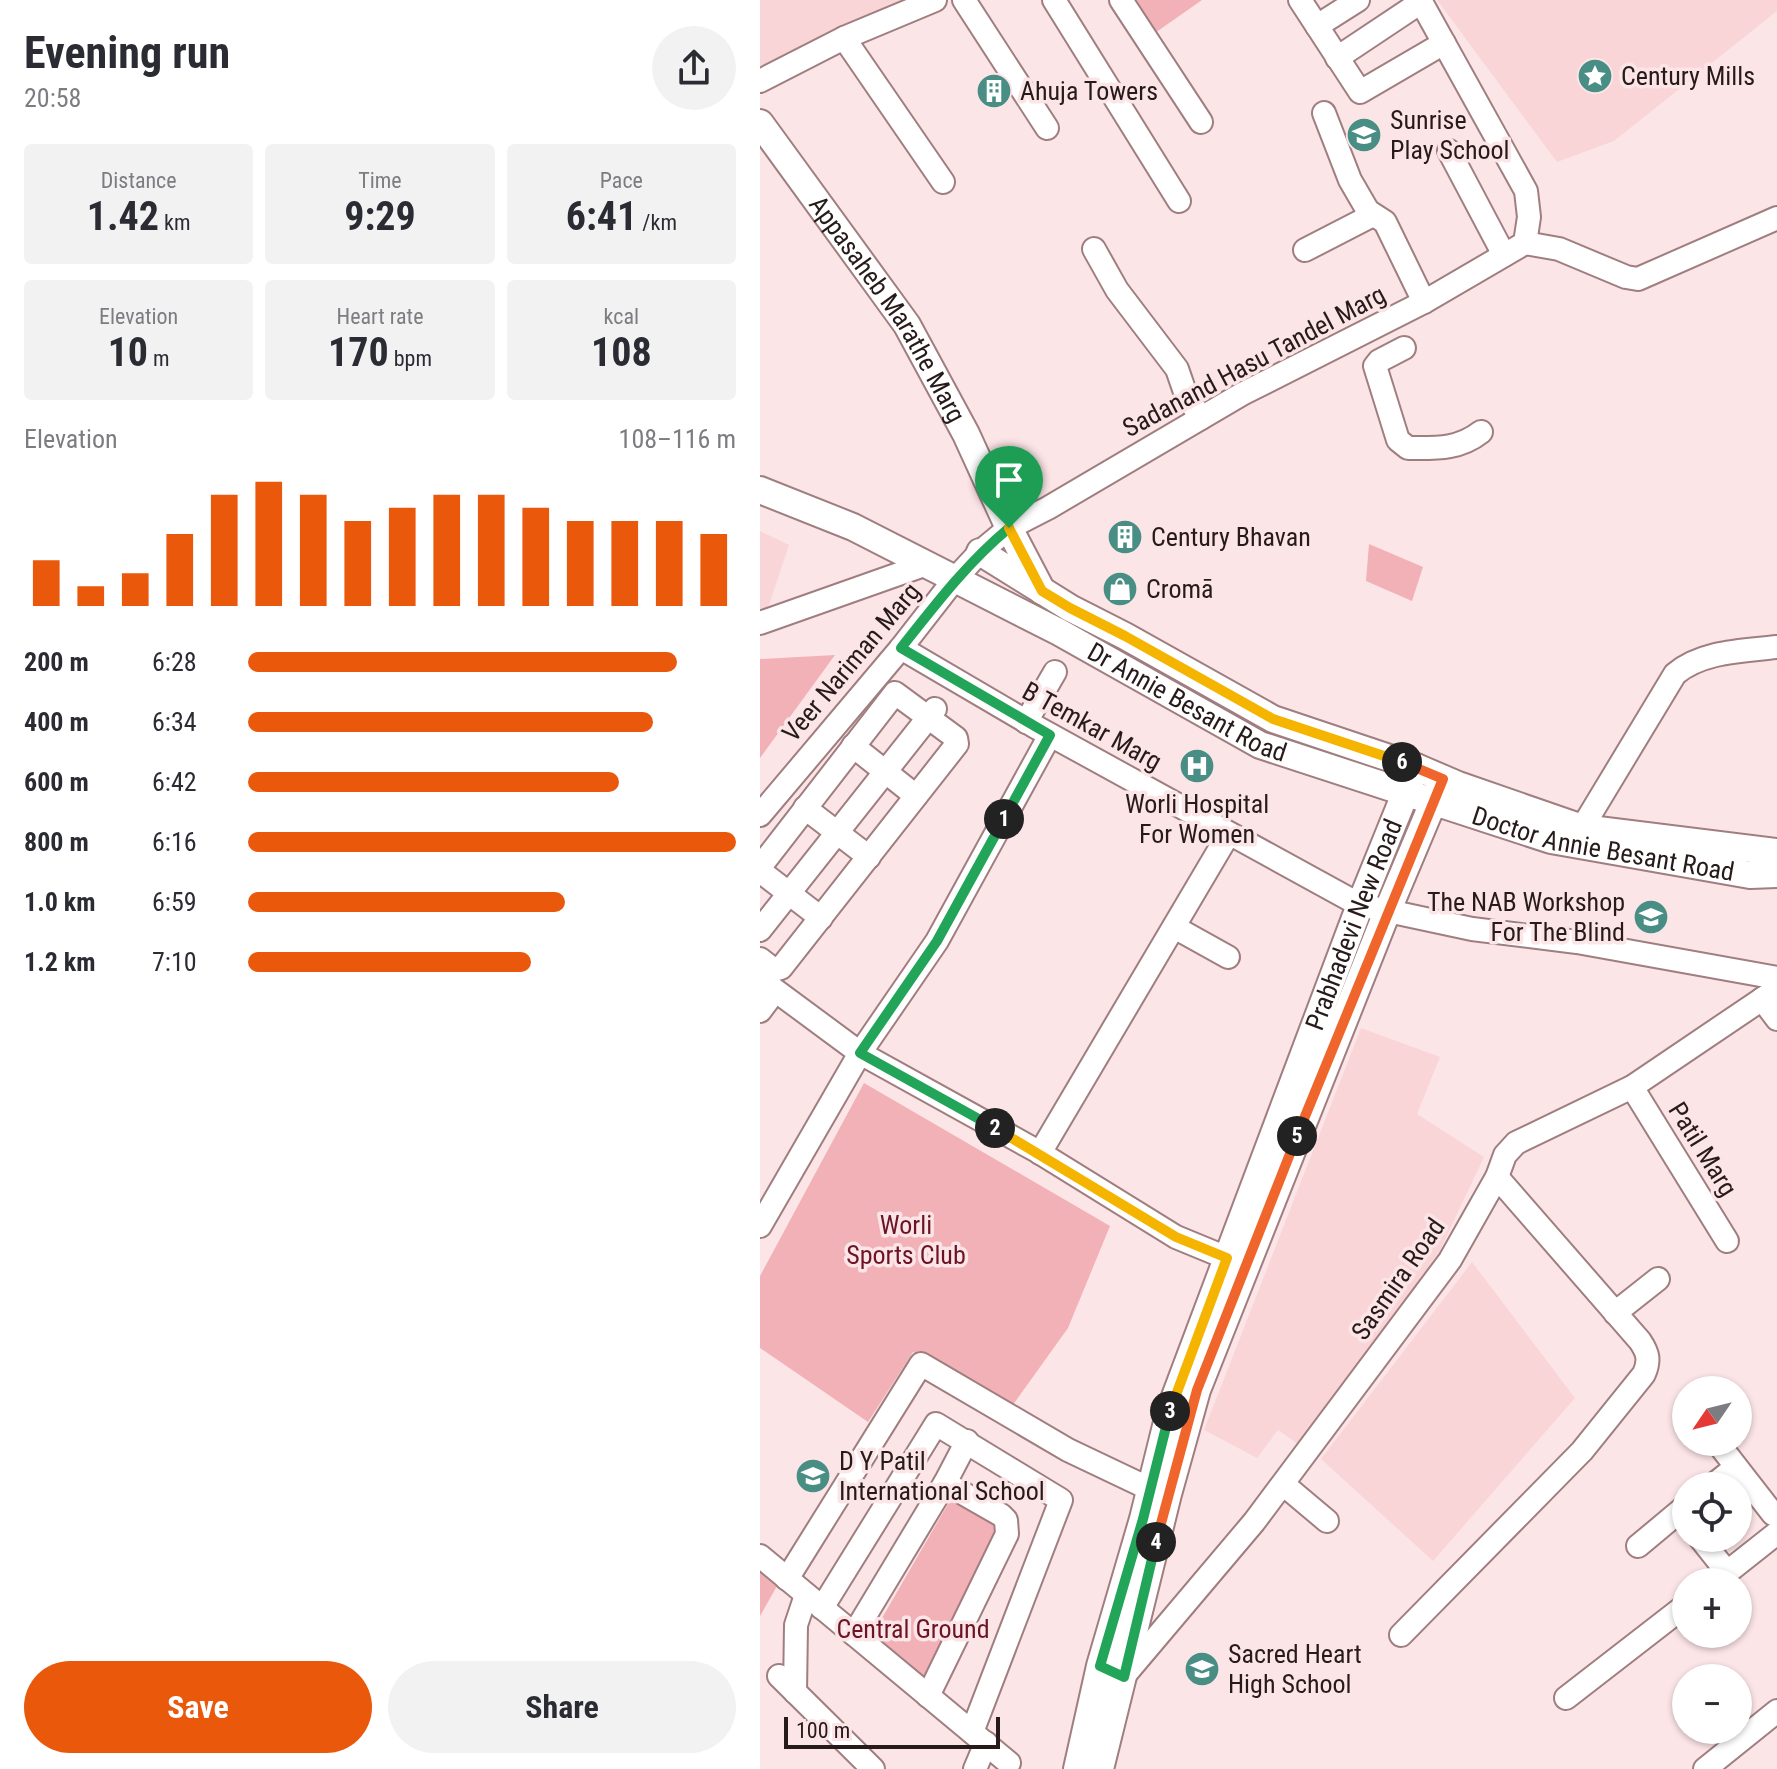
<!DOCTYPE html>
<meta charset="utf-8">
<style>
:root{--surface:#fff;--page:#f2f2f3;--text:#2b2b33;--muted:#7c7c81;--accent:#ea580c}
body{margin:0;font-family:"Roboto Condensed",sans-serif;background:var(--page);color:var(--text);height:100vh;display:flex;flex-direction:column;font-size:30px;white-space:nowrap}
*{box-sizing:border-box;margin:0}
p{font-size:26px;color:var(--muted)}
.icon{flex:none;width:44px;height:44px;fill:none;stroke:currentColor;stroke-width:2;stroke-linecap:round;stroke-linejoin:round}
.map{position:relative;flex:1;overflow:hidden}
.details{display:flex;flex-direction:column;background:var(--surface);width:760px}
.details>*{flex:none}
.needle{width:52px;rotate:235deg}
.buttons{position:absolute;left:912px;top:1376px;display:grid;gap:16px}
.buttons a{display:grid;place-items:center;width:80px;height:80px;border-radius:50%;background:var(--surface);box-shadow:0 2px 6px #0004;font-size:40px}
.scale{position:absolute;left:24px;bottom:20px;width:216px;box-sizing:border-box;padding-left:8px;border:4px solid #271a1a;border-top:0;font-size:22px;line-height:28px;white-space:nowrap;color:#271a1a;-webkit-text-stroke:6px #fce5e6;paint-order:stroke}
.pin{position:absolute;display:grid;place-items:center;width:68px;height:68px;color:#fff;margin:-82px -34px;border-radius:50% 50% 50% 0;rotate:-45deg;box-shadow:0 0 8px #0007}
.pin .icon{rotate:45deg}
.km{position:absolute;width:40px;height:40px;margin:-20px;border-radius:50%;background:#222;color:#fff;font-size:22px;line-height:40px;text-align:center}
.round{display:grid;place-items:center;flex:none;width:84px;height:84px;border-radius:42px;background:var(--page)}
.summary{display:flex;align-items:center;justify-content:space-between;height:136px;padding:0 24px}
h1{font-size:44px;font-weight:700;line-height:60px}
.figures{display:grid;grid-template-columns:repeat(3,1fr);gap:12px;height:136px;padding:8px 24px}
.figures div{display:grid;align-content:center;border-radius:8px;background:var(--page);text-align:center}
.figures b{font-size:40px;font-weight:700}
.figures small{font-size:22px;font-weight:400}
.figures p{font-size:22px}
.chart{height:224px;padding:16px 24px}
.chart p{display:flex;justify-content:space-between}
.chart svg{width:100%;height:144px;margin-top:8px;stroke:var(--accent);stroke-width:6}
.primary-button{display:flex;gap:16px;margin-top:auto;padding:16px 24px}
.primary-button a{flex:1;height:92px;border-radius:48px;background:var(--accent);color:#fff;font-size:32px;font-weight:700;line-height:92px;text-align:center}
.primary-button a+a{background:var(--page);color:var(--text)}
ul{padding:0 24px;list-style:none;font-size:26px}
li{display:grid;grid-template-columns:128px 96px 1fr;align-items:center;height:60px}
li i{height:20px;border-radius:10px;background:var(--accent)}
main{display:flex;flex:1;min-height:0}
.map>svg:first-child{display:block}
.built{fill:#fad5d7}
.green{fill:#f2b1b6}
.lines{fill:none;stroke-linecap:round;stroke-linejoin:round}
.minor-casing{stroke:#a07e80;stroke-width:26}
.major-casing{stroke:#a07e80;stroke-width:30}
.minor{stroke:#fff;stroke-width:22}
.major{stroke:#fff;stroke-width:26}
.split-1-casing{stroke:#fff;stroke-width:16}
.split-2-casing{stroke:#fff;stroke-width:16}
.split-3-casing{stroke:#fff;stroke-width:16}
.split-4-casing{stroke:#fff;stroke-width:16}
.split-5-casing{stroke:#fff;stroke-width:16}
.split-6-casing{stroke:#fff;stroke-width:16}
.split-7-casing{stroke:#fff;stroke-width:16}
.split-1{stroke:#22a559;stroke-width:10}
.split-2{stroke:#22a559;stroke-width:10}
.split-3{stroke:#f5b400;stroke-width:10}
.split-4{stroke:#22a559;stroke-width:10}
.split-5{stroke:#f0652b;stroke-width:10}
.split-6{stroke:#f0652b;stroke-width:10}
.split-7{stroke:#f5b400;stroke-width:10}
.labels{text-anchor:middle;stroke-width:7;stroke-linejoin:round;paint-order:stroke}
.poi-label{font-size:26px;fill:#271a1a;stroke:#fce5e6;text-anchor:start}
.street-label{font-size:26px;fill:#271a1a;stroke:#fce5e6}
.park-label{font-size:26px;fill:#6c1326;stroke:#fce5e6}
</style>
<main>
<section class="details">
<div class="summary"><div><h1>Evening run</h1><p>20:58</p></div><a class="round"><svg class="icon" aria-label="share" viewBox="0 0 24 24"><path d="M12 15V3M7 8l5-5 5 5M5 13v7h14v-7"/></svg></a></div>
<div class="figures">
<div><p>Distance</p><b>1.42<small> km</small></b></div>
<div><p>Time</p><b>9:29</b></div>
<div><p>Pace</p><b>6:41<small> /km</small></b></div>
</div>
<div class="figures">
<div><p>Elevation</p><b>10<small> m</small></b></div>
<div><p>Heart rate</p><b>170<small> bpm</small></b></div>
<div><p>kcal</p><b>108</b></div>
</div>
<div class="chart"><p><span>Elevation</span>108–116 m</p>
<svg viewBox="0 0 160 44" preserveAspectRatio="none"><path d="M5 44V30M15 44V38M25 44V34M35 44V22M45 44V10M55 44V6M65 44V10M75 44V18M85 44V14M95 44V10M105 44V10M115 44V14M125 44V18M135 44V18M145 44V18M155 44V22"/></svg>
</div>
<ul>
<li><b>200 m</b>6:28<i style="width:88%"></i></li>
<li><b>400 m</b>6:34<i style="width:83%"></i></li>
<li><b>600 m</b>6:42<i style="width:76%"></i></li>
<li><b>800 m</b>6:16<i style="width:100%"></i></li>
<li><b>1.0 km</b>6:59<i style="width:65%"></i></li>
<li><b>1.2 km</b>7:10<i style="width:58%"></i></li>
</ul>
<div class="primary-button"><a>Save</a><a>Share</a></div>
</section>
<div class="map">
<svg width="1017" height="1769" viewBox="0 0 1017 1769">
<rect width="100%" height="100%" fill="#fce5e6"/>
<g class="built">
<polygon points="0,0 142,0 0,67"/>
<polygon points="677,0 1017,0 1017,11 854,141 797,162"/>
<polygon points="0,531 29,545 5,617 0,617"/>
<polygon points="601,1028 680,1057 657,1114 724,1157 680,1250 542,1447 518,1430 497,1458 444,1430"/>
<polygon points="712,1262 815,1398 673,1561 561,1459"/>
</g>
<g class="green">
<polygon points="354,0 442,0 382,42"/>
<polygon points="609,544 663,567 652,601 606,581"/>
<polygon points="75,655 0,758 0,659"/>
<polygon points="104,1083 350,1226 308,1328 252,1406 153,1352 108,1422 0,1348 0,1276"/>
<polygon points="192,1497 239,1527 164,1682 111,1637"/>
<polygon points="0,1571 17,1586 0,1616"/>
</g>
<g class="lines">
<defs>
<g id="minor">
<polyline points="204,0 287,128"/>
<polyline points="294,0 419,201"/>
<polyline points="361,0 441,122"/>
<polyline points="540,0 600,92 684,43"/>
<polyline points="660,0 766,191 769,217 765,243"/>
<polyline points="557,26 598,0"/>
<polyline points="84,38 183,182"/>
<polyline points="577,58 661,2"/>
<polyline points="0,81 84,38 175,0"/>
<polyline points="564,113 590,180 608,211 625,222 664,302"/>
<polyline points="689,151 744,255"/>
<polyline points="765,243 799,249 866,277 878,279 1017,218"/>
<polyline points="334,249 357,290 417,369 426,395 441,418"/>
<polyline points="545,250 613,215"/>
<path d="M 644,348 L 619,361 L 615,366 L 638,440 L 648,448 C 675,448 698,450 721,432"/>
<polyline points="0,623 167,564"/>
<polyline points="141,648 274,726 600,905 712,929 817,942 1017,978"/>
<polyline points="266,722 295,672"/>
<polyline points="93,746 156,796"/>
<polyline points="45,808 109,857"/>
<polyline points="0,815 141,648 194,580 220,552 249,528 288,508 482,394 664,302 765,243"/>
<path d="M 822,828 L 915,674 C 942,651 983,651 1017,647"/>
<polyline points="0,867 135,693 196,738 197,744 21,968 14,970 0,959"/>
<polyline points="0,871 61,918"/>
<polyline points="414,927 468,957"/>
<polyline points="0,930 175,709"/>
<polyline points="0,979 100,1053 277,1151 416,1237 467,1258"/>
<polyline points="1002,999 1017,1019"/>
<polyline points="0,1011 15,991"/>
<polyline points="872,1087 967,1241"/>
<polyline points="280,1153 468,835"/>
<polyline points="0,1226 100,1053 177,941 290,735"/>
<polyline points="855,1313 898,1279"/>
<polyline points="957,1442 1013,1514"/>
<polyline points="185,1483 207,1441"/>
<polyline points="523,1484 567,1521"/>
<polyline points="952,1486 976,1467"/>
<polyline points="940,1538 967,1572"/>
<polyline points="878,1546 926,1506"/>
<polyline points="0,1556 249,1763"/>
<polyline points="27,1579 161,1364 308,1450 390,1489"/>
<polyline points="955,1582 1017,1533"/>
<polyline points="62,1608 176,1424 301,1500 212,1732"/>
<polyline points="94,1634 185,1483 241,1515 246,1520 247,1534 168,1696"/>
<path d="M 641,1635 L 822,1451 L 884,1374 C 890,1360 888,1353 880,1341 L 737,1177"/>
<polyline points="19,1676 113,1769"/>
<polyline points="363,1677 494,1522 690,1260 737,1177 745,1155 756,1143 872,1087 1017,989"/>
<polyline points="35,1692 36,1625 46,1595"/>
<polyline points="806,1698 926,1605"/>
<polyline points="215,1769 226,1743"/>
<polyline points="945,1769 1017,1711"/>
</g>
<g id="major">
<path id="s1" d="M 0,123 L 147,325 L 206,434 L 249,528 L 282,591"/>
<path id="s2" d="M 0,490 L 93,527 L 299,632 L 500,745 L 791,840 L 990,875 L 1017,874"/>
<polyline points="220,552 310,608 365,636 513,719 656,767 698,785 822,828 1017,852"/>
<path id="s3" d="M 317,1769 L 340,1666 L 383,1519 L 410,1410 L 600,905 L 656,767"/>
<polyline points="340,1769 408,1494 437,1390 627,912 683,779"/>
</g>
</defs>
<use href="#minor" class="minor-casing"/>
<use href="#major" class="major-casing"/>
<use href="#minor" class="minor"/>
<use href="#major" class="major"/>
</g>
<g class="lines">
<defs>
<path id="split-1" d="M 244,819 L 290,735 L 141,648 C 175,605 207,563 249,528"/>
<polyline id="split-2" points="235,1128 100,1053 177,941 244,819"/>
<polyline id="split-3" points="235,1128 416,1237 467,1258 410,1411"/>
<polyline id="split-4" points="396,1542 364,1677 340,1666 383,1519 410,1411"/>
<polyline id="split-5" points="396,1542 437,1390 537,1136"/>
<polyline id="split-6" points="537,1136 683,779 642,762"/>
<polyline id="split-7" points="249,528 282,591 310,608 365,636 513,719 642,762"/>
</defs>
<use href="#split-1" class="split-1-casing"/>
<use href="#split-2" class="split-2-casing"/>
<use href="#split-3" class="split-3-casing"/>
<use href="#split-4" class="split-4-casing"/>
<use href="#split-5" class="split-5-casing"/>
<use href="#split-6" class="split-6-casing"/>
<use href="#split-7" class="split-7-casing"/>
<use href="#split-1" class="split-1"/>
<use href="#split-2" class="split-2"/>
<use href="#split-3" class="split-3"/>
<use href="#split-4" class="split-4"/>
<use href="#split-5" class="split-5"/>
<use href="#split-6" class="split-6"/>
<use href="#split-7" class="split-7"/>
</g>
<defs>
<symbol id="sight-disc" viewBox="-11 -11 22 22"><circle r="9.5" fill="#488e84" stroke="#fce5e6"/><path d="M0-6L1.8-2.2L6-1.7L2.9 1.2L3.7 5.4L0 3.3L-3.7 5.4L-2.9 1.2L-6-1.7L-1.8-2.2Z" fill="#fff"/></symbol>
<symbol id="building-disc" viewBox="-11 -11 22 22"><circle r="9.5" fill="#488e84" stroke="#fce5e6"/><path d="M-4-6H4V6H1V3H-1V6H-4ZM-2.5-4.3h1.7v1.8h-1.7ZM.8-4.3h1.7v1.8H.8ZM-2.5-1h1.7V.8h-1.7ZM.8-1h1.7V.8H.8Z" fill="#fff"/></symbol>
<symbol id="school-disc" viewBox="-11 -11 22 22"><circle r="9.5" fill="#488e84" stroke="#fce5e6"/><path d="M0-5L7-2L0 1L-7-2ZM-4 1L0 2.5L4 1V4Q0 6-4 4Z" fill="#fff"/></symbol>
<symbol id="shop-disc" viewBox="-11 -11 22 22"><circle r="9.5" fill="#488e84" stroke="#fce5e6"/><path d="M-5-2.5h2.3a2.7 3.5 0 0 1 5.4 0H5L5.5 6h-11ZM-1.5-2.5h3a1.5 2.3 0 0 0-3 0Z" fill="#fff"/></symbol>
<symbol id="hospital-disc" viewBox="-11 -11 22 22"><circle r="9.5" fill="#488e84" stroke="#fce5e6"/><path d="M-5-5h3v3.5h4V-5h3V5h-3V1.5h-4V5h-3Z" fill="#fff"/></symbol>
<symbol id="university-disc" viewBox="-11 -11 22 22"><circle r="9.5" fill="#488e84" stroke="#fce5e6"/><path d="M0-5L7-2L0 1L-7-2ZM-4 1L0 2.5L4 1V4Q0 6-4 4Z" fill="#fff"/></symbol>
</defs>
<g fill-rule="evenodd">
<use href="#sight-disc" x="815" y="56" width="40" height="40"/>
<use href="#building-disc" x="214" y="71" width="40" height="40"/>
<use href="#school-disc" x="584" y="115" width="40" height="40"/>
<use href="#building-disc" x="345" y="517" width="40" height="40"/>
<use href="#shop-disc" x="340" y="569" width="40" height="40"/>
<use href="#hospital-disc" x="417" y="746" width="40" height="40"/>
<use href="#university-disc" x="871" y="897" width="40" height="40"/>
<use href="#school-disc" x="33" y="1456" width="40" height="40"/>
<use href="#school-disc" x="422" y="1649" width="40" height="40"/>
</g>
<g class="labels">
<g class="poi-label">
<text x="861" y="85">Century Mills</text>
<text x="260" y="100">Ahuja Towers</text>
<text x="630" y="129">Sunrise<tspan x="630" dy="30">Play School</tspan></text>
<text x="391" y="546">Century Bhavan</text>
<text x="386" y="598">Cromā</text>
<text x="437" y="813" text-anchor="middle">Worli Hospital<tspan x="437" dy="30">For Women</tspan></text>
<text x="865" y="911" text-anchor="end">The NAB Workshop<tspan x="865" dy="30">For The Blind</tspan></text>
<text x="79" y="1470">D Y Patil<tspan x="79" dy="30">International School</tspan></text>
<text x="468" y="1663">Sacred Heart<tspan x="468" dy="30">High School</tspan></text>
</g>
<g class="street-label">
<text dy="9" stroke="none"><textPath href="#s1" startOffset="226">Appasaheb Marathe Marg</textPath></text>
<text transform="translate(494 361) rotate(-28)" y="9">Sadanand Hasu Tandel Marg</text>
<text transform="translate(91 662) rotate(-50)" y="9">Veer Nariman Marg</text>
<text dy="9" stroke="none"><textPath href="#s2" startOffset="478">Dr Annie Besant Road</textPath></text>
<text transform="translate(332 726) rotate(29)" y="9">B Temkar Marg</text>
<text dy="9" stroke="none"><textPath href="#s2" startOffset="920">Doctor Annie Besant Road</textPath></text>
<text dy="9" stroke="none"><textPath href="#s3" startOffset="890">Prabhadevi New Road</textPath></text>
<text transform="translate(943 1149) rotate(58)" y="9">Patil Marg</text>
<text transform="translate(638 1279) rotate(-55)" y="9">Sasmira Road</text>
</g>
<g class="park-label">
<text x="146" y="1234">Worli<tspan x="146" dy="30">Sports Club</tspan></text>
<text x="153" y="1638">Central Ground</text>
</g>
</g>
</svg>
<div class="buttons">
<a><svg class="needle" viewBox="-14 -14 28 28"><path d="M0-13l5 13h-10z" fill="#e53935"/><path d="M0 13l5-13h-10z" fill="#7c7c81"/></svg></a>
<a><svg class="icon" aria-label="locate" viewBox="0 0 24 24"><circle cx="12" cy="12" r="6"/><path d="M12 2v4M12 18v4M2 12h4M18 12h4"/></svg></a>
<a>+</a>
<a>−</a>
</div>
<div class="scale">100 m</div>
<div class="pin" style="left:249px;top:528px;background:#1e9e55"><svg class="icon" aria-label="arrive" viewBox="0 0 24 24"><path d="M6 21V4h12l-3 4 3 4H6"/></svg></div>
<b class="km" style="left:244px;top:819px">1</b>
<b class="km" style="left:235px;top:1128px">2</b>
<b class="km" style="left:410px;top:1411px">3</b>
<b class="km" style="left:396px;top:1542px">4</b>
<b class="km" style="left:537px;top:1136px">5</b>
<b class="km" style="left:642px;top:762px">6</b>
</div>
</main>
